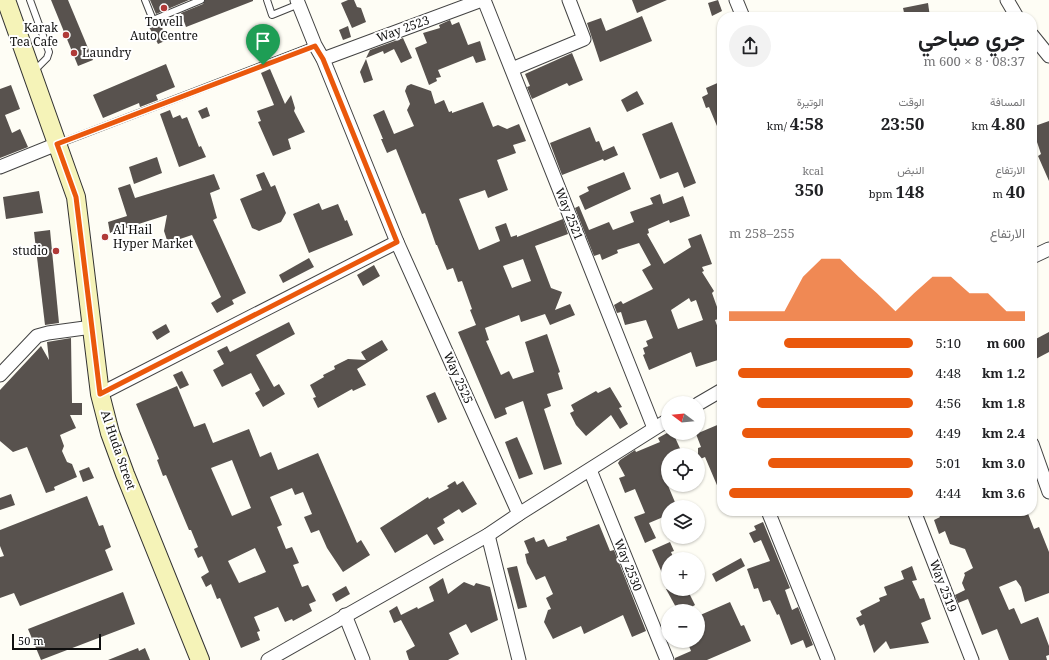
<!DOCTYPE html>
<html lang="ar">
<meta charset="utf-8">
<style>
:root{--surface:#fff;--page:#f2f2f2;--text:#202124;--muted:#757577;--accent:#ea580c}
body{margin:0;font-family:"Noto Serif",Vazirmatn,serif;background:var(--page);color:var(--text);direction:rtl;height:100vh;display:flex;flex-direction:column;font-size:15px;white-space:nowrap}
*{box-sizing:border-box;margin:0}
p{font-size:13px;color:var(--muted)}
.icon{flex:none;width:22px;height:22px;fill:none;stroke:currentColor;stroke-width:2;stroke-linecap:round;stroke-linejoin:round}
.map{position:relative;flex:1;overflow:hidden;direction:ltr}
.side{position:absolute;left:717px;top:12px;width:320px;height:504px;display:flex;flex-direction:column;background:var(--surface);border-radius:16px;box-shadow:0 1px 3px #0004;direction:rtl}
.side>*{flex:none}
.needle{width:26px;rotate:286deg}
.controls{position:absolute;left:661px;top:396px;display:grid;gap:8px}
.controls a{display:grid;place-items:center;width:44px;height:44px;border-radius:50%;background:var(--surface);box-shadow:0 1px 3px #0004;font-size:20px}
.scale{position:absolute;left:12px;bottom:10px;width:89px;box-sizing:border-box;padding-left:4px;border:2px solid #101010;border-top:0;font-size:11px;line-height:14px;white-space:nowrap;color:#101010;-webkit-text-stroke:3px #fff;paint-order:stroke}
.pin{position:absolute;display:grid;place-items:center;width:34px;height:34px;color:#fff;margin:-41px -17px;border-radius:50% 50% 50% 0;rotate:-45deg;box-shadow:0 0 4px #0007}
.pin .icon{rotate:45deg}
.round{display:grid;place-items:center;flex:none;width:42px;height:42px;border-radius:21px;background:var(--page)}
.summary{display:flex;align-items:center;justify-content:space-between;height:68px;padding:0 12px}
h1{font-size:22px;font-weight:700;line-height:30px}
.stats{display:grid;grid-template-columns:repeat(3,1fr);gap:6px;height:68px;padding:4px 12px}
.stats div{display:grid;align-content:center}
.stats b{font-size:17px;font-weight:700}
.stats small{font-size:11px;font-weight:400}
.stats p{font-size:11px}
.chart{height:112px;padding:8px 12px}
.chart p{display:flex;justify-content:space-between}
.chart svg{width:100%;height:72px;margin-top:4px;fill:var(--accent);opacity:.7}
ul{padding:0 12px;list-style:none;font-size:13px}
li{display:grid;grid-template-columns:64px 48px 1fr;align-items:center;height:30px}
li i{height:10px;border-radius:5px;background:var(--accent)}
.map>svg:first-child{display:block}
.building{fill:#58524e;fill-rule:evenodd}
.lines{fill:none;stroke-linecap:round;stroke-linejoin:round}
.lane-casing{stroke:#434343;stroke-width:8}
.street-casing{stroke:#434343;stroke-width:15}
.secondary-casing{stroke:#323232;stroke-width:20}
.lane{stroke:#fff;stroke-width:6}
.street{stroke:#fff;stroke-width:13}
.secondary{stroke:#f5f3b8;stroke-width:18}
.route-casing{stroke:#fff;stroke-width:8}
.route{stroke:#ea580c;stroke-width:5}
.poi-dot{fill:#b03a38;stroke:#fff;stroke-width:1.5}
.labels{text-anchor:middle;stroke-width:4;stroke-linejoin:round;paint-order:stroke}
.poi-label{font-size:12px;fill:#101010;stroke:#fff;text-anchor:end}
.street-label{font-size:12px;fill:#101010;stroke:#fff}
</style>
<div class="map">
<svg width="1049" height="660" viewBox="0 0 1049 660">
<rect width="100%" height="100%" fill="#fefdf5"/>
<g class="building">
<polygon points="51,0 68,0 93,60 78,66"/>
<polygon points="150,0 189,0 156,14"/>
<polygon points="205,0 253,0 253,1 186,27 181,13 203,4"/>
<polygon points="348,0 354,0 357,7 361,8 366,22 352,28 341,3"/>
<polygon points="632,0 667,0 637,13"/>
<polygon points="718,0 722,11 712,16 708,3"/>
<polygon points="928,3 930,17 905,17 903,8"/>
<polygon points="642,16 652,41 600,62 587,23 601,18 606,31"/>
<polygon points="450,20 452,25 459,22 468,45 480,41 486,60 476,63 473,56 438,70 441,77 436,78 437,81 429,85 415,48 427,43 423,33 440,28 439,25"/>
<polygon points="160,22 167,40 158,44 148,25"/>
<polygon points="348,26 351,37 343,40 339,30"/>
<polygon points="403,38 412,58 401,63 394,49 384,54 383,51 366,58 370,50"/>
<polygon points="572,53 583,80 569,86 567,83 532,99 527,87 530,86 525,74"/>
<polygon points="366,59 373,80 364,83 360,72"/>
<polygon points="166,64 175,87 156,95 158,100 140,107 139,103 103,118 93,95"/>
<polygon points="270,69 285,104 291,95 295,108 294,111 305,132 288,139 291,149 273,156 258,122 261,121 257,111 274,105 261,73"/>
<polygon points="722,81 722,138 709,107 706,108 702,97 708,94 706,88"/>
<path d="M 411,84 L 431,91 L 435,104 L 444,100 L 449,112 L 452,111 L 452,113 L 483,102 L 493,127 L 498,125 L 507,129 L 519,124 L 526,141 L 513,145 L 516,153 L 497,160 L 508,190 L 488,198 L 485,190 L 459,199 L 479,250 L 500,241 L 495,227 L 506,223 L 511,237 L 517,235 L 517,237 L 563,219 L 568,234 L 535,246 L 551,288 L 562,292 L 555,310 L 570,304 L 575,315 L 550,325 L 545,314 L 521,322 L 519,315 L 485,328 L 489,340 L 486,341 L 501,375 L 509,371 L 513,379 L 534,372 L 525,342 L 547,334 L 560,372 L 558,373 L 563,389 L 547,394 L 551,406 L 544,409 L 562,464 L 544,470 L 523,401 L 505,408 L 507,414 L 495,419 L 458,332 L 476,325 L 470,310 L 472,309 L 462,281 L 458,282 L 453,268 L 447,270 L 437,245 L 436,245 L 425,213 L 422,214 L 396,149 L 387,153 L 381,139 L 383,139 L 373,115 L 384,110 L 394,134 L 414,126 L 407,110 L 410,104 L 405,91 L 407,86 ZM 523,259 L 531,281 L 512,288 L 503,266 Z"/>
<polygon points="11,85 20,109 5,115 12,133 20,129 28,147 0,158 0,89"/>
<polygon points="637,91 644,104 627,112 621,100"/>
<polygon points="207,107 210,116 202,119 198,111"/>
<polygon points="170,110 173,118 180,115 182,119 187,117 199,147 201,146 206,157 179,167 160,114"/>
<polygon points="1049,121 1049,181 1038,156 1041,154 1032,127"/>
<polygon points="672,122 696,183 684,188 678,172 660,179 642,134"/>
<polygon points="590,127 596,142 599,141 603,151 614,146 618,155 604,161 603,159 562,175 550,143"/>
<polygon points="157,157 162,173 134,184 129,167"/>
<polygon points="264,172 271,187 275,185 286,213 281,222 259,231 252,228 240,199 262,190 256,175"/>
<polygon points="624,172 631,189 585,210 579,196 589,191 587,187"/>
<polygon points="214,174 220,189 210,193 217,218 213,220 246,293 232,300 234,304 217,313 211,303 221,297 192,235 168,243 164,231 167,215 110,233 108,222 127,216 118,188 130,184 135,198"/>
<polygon points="39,191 43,213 6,219 3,197"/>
<path d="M 660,194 L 663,204 L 683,196 L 690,216 L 670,223 L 669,220 L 648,229 L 649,233 L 647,234 L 664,264 L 691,247 L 688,239 L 701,234 L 712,264 L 702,267 L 704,271 L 702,272 L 714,291 L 712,293 L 721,318 L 715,320 L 722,339 L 718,354 L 721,359 L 696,367 L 691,352 L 649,370 L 643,355 L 645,354 L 643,348 L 648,346 L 646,341 L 653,338 L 646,320 L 625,325 L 621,312 L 617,313 L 614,305 L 621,301 L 623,304 L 653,289 L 642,270 L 651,265 L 639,243 L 617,250 L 618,253 L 602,260 L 600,254 L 594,256 L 575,208 L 579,206 L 589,230 L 609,222 L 613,230 L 634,222 L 630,212 L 653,204 L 650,198 ZM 689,298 L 691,302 L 696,300 L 703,320 L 678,329 L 671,310 Z"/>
<polygon points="319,203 322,210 338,204 345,221 347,220 353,235 309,253 293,214"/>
<polygon points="50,230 59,323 45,325 34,232"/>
<polygon points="309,258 314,267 283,283 279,275"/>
<polygon points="374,265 380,276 363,286 357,275"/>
<polygon points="289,322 295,334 256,355 274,387 279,384 285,394 263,407 255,393 260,390 251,373 222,387 213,370 224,364 217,351 227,346 230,352"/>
<polygon points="166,324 170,332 157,340 152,332"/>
<polygon points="1049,332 1049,352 1032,361 1032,341"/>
<polygon points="71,338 72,403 82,403 82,415 70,415 76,428 60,435 64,446 62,451 67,462 72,464 77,477 54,487 55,490 46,493 27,447 13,452 0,441 0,390 41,346 49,360 47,342"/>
<polygon points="382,340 388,350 357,369 366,385 353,391 352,389 318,408 313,398 316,397 310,385 324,377 323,375 335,369 334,366 348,359 366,360 361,352"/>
<polygon points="182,371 189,385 180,389 173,375"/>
<path d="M 177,386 L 194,427 L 205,423 L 213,443 L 249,429 L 260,457 L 271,452 L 278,470 L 318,453 L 357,543 L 361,540 L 370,555 L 343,572 L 327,548 L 319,530 L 311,533 L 304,517 L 312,514 L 303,492 L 295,495 L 292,488 L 270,497 L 282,525 L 277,527 L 286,549 L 292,547 L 299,563 L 293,565 L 302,587 L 308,585 L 316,601 L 309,604 L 312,611 L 293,621 L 292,619 L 285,622 L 278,607 L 254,617 L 260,631 L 257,632 L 260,640 L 241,648 L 220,598 L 217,599 L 211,584 L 206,587 L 201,577 L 209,572 L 202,556 L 198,558 L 194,549 L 198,547 L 191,530 L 189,530 L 166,475 L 163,476 L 157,460 L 159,459 L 136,404 ZM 232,460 L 251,508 L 232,516 L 211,468 ZM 255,548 L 266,572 L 239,583 L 228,561 Z"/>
<polygon points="610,387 622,407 619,408 628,424 620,429 611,415 586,436 576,425 570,413 574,411 571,405 596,391 598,393"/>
<polygon points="435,392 447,419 438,423 426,396"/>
<polygon points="722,423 722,497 705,457 698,460 698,448 701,447 696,434"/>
<polygon points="667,433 673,433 683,455 668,455 668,474 664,476 677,507 668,507 668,515 649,523 656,538 645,543 634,517 645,513 635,489 625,493 619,478 625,476 618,463 620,460 635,450 636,452 660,442 658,438"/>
<polygon points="517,437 533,474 519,479 505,442"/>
<polygon points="89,467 94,478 83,482 79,471"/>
<polygon points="455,481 457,485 463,481 477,504 462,513 459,509 443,519 445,523 437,528 444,540 434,545 427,534 395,553 380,528 428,497 429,499 449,488 447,486"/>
<polygon points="11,494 15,505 0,510 0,498"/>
<polygon points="87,496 99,526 103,525 111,547 105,550 113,570 20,606 14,593 0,598 0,557 4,556 0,546 0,530"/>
<polygon points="937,511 1027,511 1034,529 1039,527 1049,552 1049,593 1025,602 1021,587 1016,580 999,587 1009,610 1014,608 1021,624 1038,617 1049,646 1049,655 1046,656 1047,660 1009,660 997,629 982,635 968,599 958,603 955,595 965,590 962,583 965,575 964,573 973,568 965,549 950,544 945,531 939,534 934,520 940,517"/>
<polygon points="763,522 790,588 785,590 792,610 798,607 813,645 806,648 803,640 791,645 779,614 777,615 770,600 763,602 758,588 754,589 747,569 770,561 761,540 754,543 749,533 756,530 754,526"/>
<polygon points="599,524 610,551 614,550 646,631 632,637 623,615 584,634 581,626 553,639 544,622 548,610 551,609 546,598 553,594 545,576 536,580 527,563 525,554 529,553 524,541 534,537 536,542 544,539 548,547 567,540 566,537"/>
<polygon points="670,542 674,551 671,552 674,559 668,559 668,587 652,550"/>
<polygon points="741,558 745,566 716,582 712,574"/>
<polygon points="517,566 527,607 518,609 507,568"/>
<polygon points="912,566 917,580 912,581 920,599 924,598 931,619 921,623 929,643 890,649 886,641 874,653 864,624 860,626 856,618 862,615 860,611 880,601 879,598 887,595 884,587 904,579 901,571"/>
<polygon points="443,578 448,594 464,582 474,586 476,583 490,587 498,620 471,633 466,624 449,633 459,654 448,660 409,660 406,651 415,646 401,620 394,623 389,611 397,606 401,615 417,607 418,609 434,601 429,587"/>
<polygon points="346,586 350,594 336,602 332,594"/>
<polygon points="666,589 687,589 695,605 685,611 678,611"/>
<polygon points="123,592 135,624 41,660 28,629"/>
<polygon points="730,602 741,626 744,625 751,641 707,660 675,660 675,658 691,651 687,641 698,641 698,616"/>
<polygon points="138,648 139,651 145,648 150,660 108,660"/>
</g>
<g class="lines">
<defs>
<g id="lane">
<polyline points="30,0 49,52 47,58 34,71"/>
<polyline points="145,0 153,20 201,0"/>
<polyline points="267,0 272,15 299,4"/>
<polyline points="58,144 315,45"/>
</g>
<g id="street">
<polyline points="297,0 315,45 323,59 397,242 519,514"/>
<polyline points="484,0 654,428"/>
<polyline points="736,0 743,17"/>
<polyline points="1007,0 1017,17"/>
<polyline points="1032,35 1049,56"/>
<polyline points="323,59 482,0"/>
<polyline points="512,69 584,39 569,0"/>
<polyline points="0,167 57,144"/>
<polyline points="1032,257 1049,249"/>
<polyline points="0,375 37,336 48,333 92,327"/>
<polyline points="100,394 397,242"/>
<polyline points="698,404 722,390"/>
<polyline points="1032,444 1049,492"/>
<polyline points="590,470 667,660"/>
<polyline points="768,511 828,660"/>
<polyline points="914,511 972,660"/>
<polyline points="488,535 519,660"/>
<polyline points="345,615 363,660"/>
<polyline points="268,660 488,535 519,514 668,420"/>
</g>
<polyline id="secondary" points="6,0 76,197 100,394 110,433 125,474 200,660"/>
</defs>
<use href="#lane" class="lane-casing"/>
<use href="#street" class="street-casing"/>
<use href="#secondary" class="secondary-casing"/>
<use href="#lane" class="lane"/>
<use href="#street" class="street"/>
<use href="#secondary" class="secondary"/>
</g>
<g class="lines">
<defs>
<polygon id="route" points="315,46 323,59 397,242 100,394 76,197 57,144"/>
</defs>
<use href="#route" class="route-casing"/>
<use href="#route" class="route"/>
</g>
<g class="poi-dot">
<circle cx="164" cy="8" r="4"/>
<circle cx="66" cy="35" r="4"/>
<circle cx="74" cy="53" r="4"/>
<circle cx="105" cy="237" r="4"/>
<circle cx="56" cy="251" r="4"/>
</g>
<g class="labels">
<g class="poi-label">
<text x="164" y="26" text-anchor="middle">Towell<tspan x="164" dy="14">Auto Centre</tspan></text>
<text x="58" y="32">Karak<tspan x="58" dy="14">Tea Cafe</tspan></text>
<text x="82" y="57" text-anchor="start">Laundry</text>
<text x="113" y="234" text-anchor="start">Al Hail<tspan x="113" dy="14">Hyper Market</tspan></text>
<text x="48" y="255">studio</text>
</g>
<g class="street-label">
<text transform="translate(403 29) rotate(-20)" y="4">Way 2523</text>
<text transform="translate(569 214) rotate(68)" y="4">Way 2521</text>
<text transform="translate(458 378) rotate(66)" y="4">Way 2525</text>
<text transform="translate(118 450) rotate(71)" y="4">Al Huda Street</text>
<text transform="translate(628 565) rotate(68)" y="4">Way 2530</text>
<text transform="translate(943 586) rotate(69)" y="4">Way 2519</text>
</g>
</g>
</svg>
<div class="controls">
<a><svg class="needle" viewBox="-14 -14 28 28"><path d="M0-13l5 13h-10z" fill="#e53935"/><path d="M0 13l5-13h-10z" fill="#757577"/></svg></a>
<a><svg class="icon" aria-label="locate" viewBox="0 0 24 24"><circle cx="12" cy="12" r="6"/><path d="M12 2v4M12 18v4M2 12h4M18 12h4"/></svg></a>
<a><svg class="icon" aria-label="layers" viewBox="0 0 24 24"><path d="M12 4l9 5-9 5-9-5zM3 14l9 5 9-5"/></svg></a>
<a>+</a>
<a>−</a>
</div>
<div class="scale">50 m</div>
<div class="pin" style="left:263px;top:65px;background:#1e9e55"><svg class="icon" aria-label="arrive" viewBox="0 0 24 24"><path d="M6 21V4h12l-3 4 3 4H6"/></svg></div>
<section class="side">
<div class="summary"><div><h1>جري صباحي</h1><p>08:37 · 8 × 600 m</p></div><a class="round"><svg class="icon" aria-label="share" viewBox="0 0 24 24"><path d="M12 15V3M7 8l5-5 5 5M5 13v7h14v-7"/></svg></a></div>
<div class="stats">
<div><p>المسافة</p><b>4.80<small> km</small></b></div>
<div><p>الوقت</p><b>23:50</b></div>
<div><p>الوتيرة</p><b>4:58<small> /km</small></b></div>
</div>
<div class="stats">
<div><p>الارتفاع</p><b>40<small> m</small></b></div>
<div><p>النبض</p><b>148<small> bpm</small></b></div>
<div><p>kcal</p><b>350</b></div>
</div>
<div class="chart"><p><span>الارتفاع</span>255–258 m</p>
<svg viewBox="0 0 160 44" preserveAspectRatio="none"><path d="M0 44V38L10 38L20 38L30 38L40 17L50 6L60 6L70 17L80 27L90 38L100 27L110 17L120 17L130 27L140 27L150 38L160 38V44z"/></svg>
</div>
<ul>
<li><b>600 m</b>5:10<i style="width:70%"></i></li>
<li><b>1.2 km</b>4:48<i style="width:95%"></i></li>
<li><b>1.8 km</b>4:56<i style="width:85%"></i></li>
<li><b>2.4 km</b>4:49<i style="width:93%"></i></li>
<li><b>3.0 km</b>5:01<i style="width:79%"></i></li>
<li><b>3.6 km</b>4:44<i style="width:100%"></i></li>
</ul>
</section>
</div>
